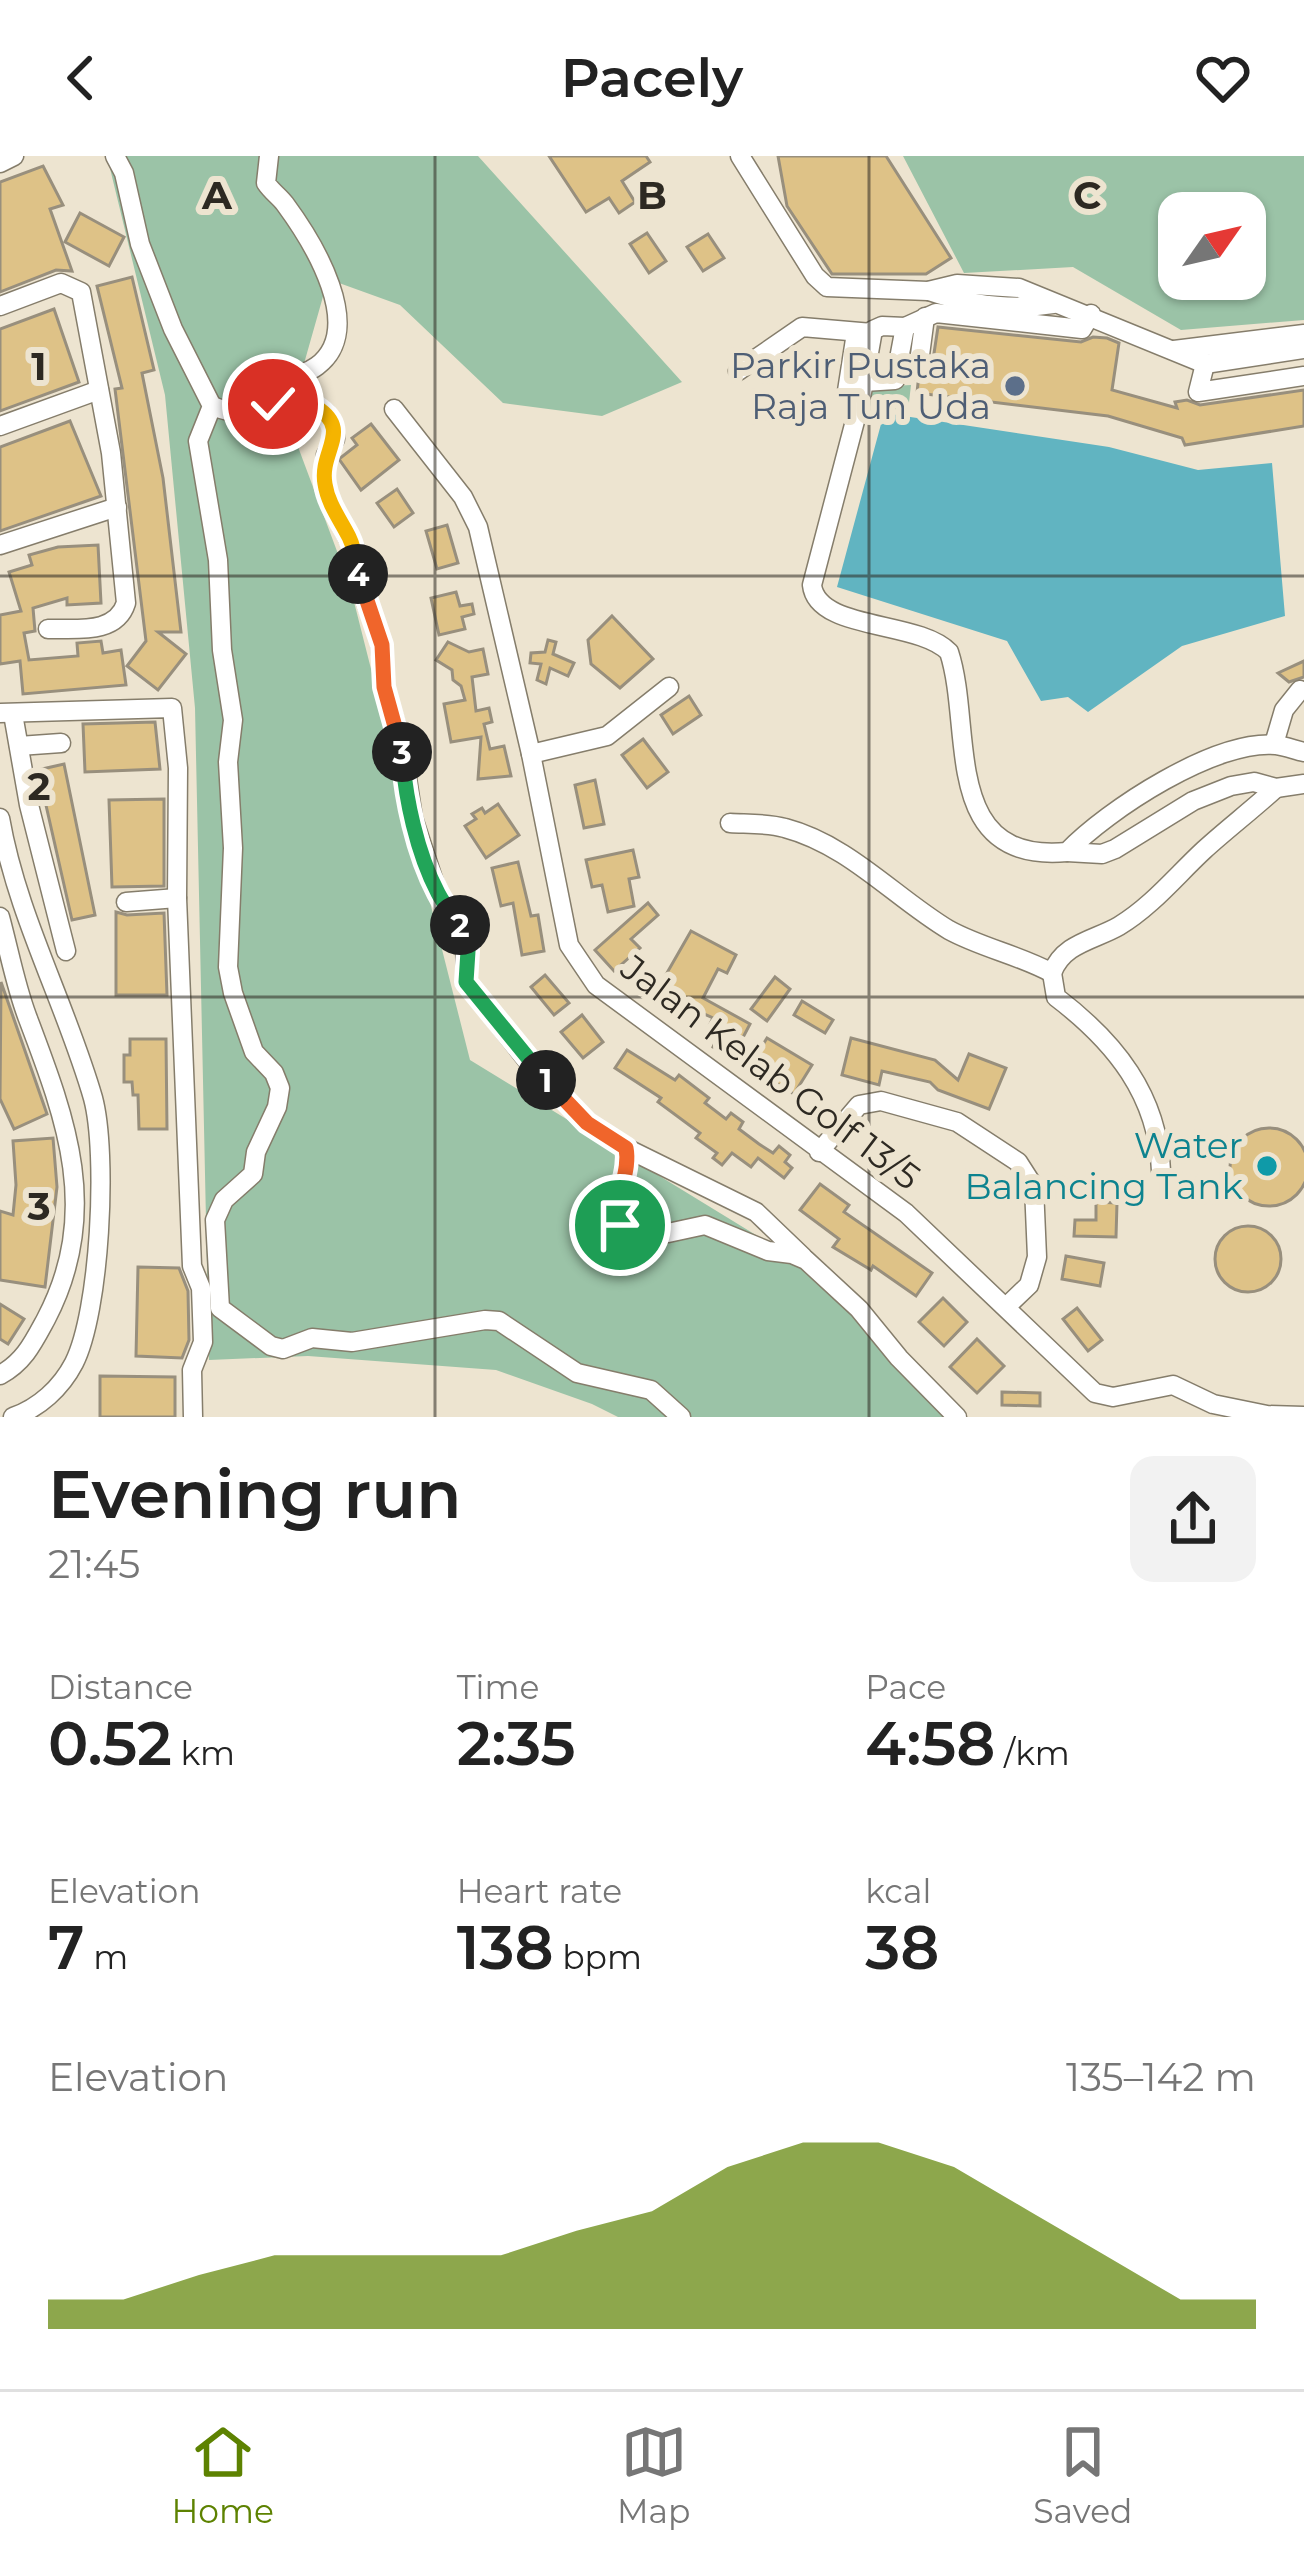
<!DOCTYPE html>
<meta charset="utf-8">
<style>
:root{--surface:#fff;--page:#f2f2f2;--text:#222;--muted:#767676;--line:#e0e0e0;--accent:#5d8201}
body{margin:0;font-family:Montserrat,sans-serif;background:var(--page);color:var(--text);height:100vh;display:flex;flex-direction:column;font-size:45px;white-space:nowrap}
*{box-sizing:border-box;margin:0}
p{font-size:39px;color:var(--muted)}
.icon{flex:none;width:66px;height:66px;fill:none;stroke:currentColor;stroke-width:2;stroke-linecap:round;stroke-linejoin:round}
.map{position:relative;height:1261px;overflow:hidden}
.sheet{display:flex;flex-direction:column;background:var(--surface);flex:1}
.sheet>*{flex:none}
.needle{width:78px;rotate:56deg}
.controls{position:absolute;left:1158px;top:36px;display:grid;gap:24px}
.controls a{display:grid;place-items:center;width:108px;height:108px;border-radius:24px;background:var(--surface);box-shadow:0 3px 9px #0004;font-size:60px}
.pin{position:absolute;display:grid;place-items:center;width:102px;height:102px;color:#fff;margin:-51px;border:6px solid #fff;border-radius:50%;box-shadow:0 3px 12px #0007}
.km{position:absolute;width:60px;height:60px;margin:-30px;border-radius:50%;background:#222;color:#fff;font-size:33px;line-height:60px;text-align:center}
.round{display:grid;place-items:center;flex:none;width:126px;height:126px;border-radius:24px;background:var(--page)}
.summary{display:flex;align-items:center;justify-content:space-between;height:204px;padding:0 48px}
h1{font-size:66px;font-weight:600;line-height:90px}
.stats{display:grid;grid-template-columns:repeat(3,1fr);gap:18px;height:204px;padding:12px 48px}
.stats div{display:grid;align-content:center}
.stats b{font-size:60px;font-weight:600}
.stats small{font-size:33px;font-weight:400}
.stats p{font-size:33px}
.chart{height:336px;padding:24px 48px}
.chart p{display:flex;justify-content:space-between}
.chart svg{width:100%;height:216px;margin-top:12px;fill:var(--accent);opacity:.7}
header{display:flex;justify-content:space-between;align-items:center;height:156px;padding:0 48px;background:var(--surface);font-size:54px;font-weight:600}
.dock{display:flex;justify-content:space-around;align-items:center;height:168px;border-top:3px solid var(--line);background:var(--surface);font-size:33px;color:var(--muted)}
.dock a{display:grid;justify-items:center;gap:6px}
.dock .selected{color:var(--accent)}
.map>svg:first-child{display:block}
.green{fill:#9bc3a7;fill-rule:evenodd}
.water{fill:#61b4c1}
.building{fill:#dec287;stroke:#988f7d;stroke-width:3}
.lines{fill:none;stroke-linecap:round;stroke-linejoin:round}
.minor-casing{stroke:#857d6b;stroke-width:21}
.minor{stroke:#fff;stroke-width:18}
.split-1-casing{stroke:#fff;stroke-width:24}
.split-2-casing{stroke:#fff;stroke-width:24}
.split-3-casing{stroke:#fff;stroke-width:24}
.split-4-casing{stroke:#fff;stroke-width:24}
.split-5-casing{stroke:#fff;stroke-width:24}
.split-6-casing{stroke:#fff;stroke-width:24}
.split-1{stroke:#f0652b;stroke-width:15}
.split-2{stroke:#22a559;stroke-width:15}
.split-3{stroke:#22a559;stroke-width:15}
.split-4{stroke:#f0652b;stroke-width:15}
.split-5{stroke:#f5b400;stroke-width:15}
.split-6{stroke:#f5b400;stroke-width:15}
.grid{fill:none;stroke:#2d2922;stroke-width:3;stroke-opacity:0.55}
.service-dot{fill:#5c6f8a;stroke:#ede4d0;stroke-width:4.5}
.culture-dot{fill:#0f9aa8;stroke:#ede4d0;stroke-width:4.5}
.labels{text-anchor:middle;stroke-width:12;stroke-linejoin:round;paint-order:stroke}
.service-label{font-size:36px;fill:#4e5e75;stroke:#ede4d0;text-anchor:end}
.street-label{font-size:36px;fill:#2d2922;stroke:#ede4d0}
.culture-label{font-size:36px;fill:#0d838f;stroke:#ede4d0;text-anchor:end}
.grid-label{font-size:39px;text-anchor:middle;font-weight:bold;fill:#2d2922;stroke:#ede4d0;stroke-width:12;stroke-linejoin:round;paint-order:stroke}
</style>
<header><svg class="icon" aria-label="back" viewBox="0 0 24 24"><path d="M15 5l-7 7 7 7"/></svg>Pacely<svg class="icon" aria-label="heart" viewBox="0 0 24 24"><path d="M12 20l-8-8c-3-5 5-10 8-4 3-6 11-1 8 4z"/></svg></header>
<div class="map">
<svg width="1304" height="1261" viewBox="0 0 1304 1261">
<rect width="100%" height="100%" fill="#ede4d0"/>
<g class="green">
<polygon points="107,0 478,0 682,226 602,260 503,247 400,149 328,123 288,264 350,430 470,904 790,1100 960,1261 618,1261 592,1248 496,1214 308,1200 209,1204 195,552 165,239"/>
<path d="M 903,0 L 1304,0 L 1304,164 L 1181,174 L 1073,111 L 964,117 ZM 1245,57 L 1245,123 L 1179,123 L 1179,57 Z"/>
<polygon points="911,229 908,255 866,249 872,231"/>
</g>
<polygon class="water" points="884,257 1109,291 1198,314 1272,307 1285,460 1182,490 1088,556 1068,541 1041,545 1007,485 837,431"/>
<g class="building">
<polygon points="549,0 646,0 650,6 622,25 635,46 619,57 609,42 586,56"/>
<polygon points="778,0 886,0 951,102 926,118 832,118 787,50"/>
<polygon points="43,10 63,49 50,53 72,115 56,114 0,136 0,26"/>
<polygon points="80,57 124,81 109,110 65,86"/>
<polygon points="647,77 666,105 649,117 630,88"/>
<polygon points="708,78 724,102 703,115 687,91"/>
<polygon points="132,121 154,214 142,217 163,322 181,476 158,476 186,498 158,534 127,510 146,485 115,233 122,232 97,130"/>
<polygon points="54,153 79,226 0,255 0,173"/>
<polygon points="938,171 1081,186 1093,181 1107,182 1119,187 1112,234 1177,252 1175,246 1187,244 1200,249 1304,234 1304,270 1185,289 1182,282 1108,260 917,237 918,227 931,217"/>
<polygon points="70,265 101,340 0,375 0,291"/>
<polygon points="371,268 399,304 361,334 339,303 357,289 352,282"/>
<polygon points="397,333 413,357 394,371 377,347"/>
<polygon points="447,369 458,407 437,413 426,375"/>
<polygon points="98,389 101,447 67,449 67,442 33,452 35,475 24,477 29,504 78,500 77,487 101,485 103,497 121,494 126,529 23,538 20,505 0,508 0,459 21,455 9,416 32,409 29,399 58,391"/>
<polygon points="456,436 460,450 472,448 474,458 462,461 465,473 439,479 431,442"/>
<polygon points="612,460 653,503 620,532 591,508 588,484"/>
<polygon points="548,484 556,486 553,498 574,507 568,520 550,512 546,528 537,524 541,508 530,507 531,497 545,496"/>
<polygon points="448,486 469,496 483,493 488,518 472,521 476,555 489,552 492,566 484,568 490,593 504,590 511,620 478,623 481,581 451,586 444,548 465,544 461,530 453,524 452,514 436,504"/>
<polygon points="1304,505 1304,521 1289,526 1278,517"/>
<polygon points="689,540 701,559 673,578 661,559"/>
<polygon points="155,566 160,613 85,616 83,568"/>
<polygon points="643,583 668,616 647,632 622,599"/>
<polygon points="64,608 95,759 72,764 38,614"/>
<polygon points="595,624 604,668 584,672 575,629"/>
<polygon points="164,643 164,730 112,731 109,644"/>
<polygon points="498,648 519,679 486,702 465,670 476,663 472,658 482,652 485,657"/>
<polygon points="633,694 639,721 629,723 634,750 608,756 602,729 592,731 586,704"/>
<polygon points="518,706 531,760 538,759 544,795 522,799 513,747 501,750 492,712"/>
<polygon points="648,747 658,759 631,783 640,792 614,815 595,794"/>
<polygon points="116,756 127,759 164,757 167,839 116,839"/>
<polygon points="691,775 736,799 727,817 718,813 703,842 750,868 739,889 732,884 725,897 713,891 719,878 708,872 713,862 656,836"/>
<polygon points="545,819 569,847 554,859 531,831"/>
<polygon points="775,821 790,833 767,865 751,853"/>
<polygon points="1,826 47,958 14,973 0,943"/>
<polygon points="802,845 833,864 825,877 794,859"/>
<polygon points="582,859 603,886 583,902 561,876"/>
<polygon points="767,882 812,909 794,938 749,911"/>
<polygon points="851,882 935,904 958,924 969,898 1006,912 989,953 938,934 930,926 882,915 879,929 842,919"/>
<polygon points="130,883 166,883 167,973 139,973 138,939 133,939 132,926 124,926 124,899 130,899"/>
<polygon points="627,894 675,924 679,919 709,942 705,947 726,963 731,957 743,966 739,973 759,988 773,997 779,990 790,999 785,1006 792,1012 784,1022 758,1002 751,1011 732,997 722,1009 713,1002 717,997 696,982 700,977 658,946 661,942 615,912"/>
<circle cx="1269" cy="1011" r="39"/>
<polygon points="53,982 57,1031 45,1131 0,1124 0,1055 13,1059 16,1029 13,985"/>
<polygon points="820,1028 849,1049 844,1056 932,1117 916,1140 873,1110 871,1114 833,1091 839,1083 800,1054"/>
<polygon points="1096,1046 1117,1047 1116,1081 1074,1080 1075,1064 1096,1064"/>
<circle cx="1248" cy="1103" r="33"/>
<polygon points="1066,1100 1104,1107 1100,1130 1062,1123"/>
<polygon points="138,1111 179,1112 188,1135 189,1184 182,1202 136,1200"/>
<polygon points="943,1142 967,1166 944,1190 919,1166"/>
<polygon points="0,1148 24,1163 8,1188 0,1183"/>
<polygon points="1077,1152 1102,1184 1088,1195 1063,1163"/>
<polygon points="977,1183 1004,1210 977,1237 950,1211"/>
<polygon points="100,1220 175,1221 175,1261 100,1261"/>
<polygon points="1002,1236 1040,1237 1040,1250 1002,1249"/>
</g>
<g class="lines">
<defs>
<g id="minor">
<polyline points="115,0 124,17 140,88 173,173 212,250 198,285 218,404 222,494 233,564 228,606 233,692 228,811 233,837 254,896 274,917 280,932 277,951 256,996 253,1018 224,1044 215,1064 220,1152 271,1190 283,1193 312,1182 352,1186 485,1164 499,1165 577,1217 651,1234 681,1261"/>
<path d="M 269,0 L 266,27 C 272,36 279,40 285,48 C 313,86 367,173 317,210 C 301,222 280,221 263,228 L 260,242 L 273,248 L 311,247 L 326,257 L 334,272 L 335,283 L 326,299 L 324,327 L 329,346 L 354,393 L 361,433 L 380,482 L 384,531 L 402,589 L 413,662 L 437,735 L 465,781 L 466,826 L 534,913 L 587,967 L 626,992 C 632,1020 608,1048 625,1073 L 668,1077 L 705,1069 L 768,1095 L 792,1098 L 806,1104 L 859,1153 L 899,1202 L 957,1261"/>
<polyline points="740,0 815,120 827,131 928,135 957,128 1019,132 1205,208 1304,193"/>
<polyline points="0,7 14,0"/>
<path d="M 929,135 C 970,149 1010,155 1053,148"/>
<path d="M 0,150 L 61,127 L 81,136 L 111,297 L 126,447 C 116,479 76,472 48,473"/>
<path d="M 1091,158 L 1082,173 L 936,157 L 905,171 L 882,170 L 873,174 L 861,242 L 812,429 C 817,475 918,464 949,496 C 974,572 939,708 1067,696 C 1107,654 1216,583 1276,589 C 1285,590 1295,594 1304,596"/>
<polyline points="856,177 847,235 852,241 861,242"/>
<polyline points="1174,194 1304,178"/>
<polyline points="1205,208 1198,236 1304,220"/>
<polyline points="897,212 918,214 925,161"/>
<polyline points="738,215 802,171 872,177"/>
<polyline points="864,226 895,224 905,171"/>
<path d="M 212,250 C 234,258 244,261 263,246"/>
<polyline points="394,253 463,341 478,371 531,598 569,789 596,829 906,1057 1095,1237 1113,1241 1173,1229 1213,1248 1267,1259 1304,1260"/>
<polyline points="0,270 99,234"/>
<polyline points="0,389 117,351"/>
<polyline points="0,557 172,552 178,612 177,742 192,1110 201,1132 203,1186 192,1214 193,1261"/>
<polyline points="13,558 29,649 66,795"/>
<polyline points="1274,588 1284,554 1300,534"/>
<polyline points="19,590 61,587"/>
<polyline points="531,598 607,580 669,531"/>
<path d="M 0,662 C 17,760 66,848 93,942 C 108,998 100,1156 74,1207 C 61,1232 39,1252 13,1261"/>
<path d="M 730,667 C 747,668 768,667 785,672 C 849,689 894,741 949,774 C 982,792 1019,799 1052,817 C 1063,787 1095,784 1119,770 C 1152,750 1176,720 1204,694 C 1227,673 1252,654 1276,632"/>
<polyline points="1067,696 1102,698 1115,693 1193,645 1231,630 1254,626 1276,632 1304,628"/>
<polyline points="126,746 177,742"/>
<path d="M 0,761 C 9,794 15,828 27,860 C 66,963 102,1056 46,1163 C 33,1187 24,1206 0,1219"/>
<path d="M 1052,817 L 1056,841 C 1115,886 1158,939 1161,1015"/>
<polyline points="626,992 756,1056 803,1101"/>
<polyline points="819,996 859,949 881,945 957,966 1018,1006 1034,1031 1037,1101 1029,1129 1007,1150"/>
</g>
</defs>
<use href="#minor" class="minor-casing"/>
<use href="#minor" class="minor"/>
</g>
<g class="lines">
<defs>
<path id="split-1" d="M 546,924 L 587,967 L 626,992 C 631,1017 613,1043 620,1069"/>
<polyline id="split-2" points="460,769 468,795 466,826 546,924"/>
<path id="split-3" d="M 402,596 C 405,642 417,697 438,737 C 444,749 453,759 460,769"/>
<polyline id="split-4" points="358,418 382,489 384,531 402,596"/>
<path id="split-5" d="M 316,251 C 353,274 319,295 325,328 C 328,348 340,363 349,381 C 355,393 356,405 358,418"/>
<polyline id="split-6" points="273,248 316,251"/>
</defs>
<use href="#split-1" class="split-1-casing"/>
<use href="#split-2" class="split-2-casing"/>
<use href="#split-3" class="split-3-casing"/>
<use href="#split-4" class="split-4-casing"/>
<use href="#split-5" class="split-5-casing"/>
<use href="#split-6" class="split-6-casing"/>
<use href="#split-1" class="split-1"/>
<use href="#split-2" class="split-2"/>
<use href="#split-3" class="split-3"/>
<use href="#split-4" class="split-4"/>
<use href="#split-5" class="split-5"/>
<use href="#split-6" class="split-6"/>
</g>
<path class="grid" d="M 435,0 L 435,1261M 869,0 L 869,1261M 0,420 L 1304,420M 0,841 L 1304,841"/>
<circle class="service-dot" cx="1015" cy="230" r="12"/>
<circle class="culture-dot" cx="1267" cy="1010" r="12"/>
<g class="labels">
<g class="service-label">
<text x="991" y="222">Parkir Pustaka<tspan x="991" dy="41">Raja Tun Uda</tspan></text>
</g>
<g class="street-label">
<text transform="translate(771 916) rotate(37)" y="13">Jalan Kelab Golf 13/5</text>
</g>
<g class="culture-label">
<text x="1243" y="1002">Water<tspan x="1243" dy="41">Balancing Tank</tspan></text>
</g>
</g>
<g class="grid-label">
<text x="217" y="53">A</text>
<text x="652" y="53">B</text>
<text x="1087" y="53">C</text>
<text x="39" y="224">1</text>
<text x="39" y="644">2</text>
<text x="39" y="1064">3</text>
</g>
</svg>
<div class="controls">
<a><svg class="needle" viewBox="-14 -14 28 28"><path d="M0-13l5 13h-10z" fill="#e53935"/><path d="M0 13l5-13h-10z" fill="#767676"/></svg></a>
</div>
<div class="pin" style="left:620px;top:1069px;background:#1e9e55"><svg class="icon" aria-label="arrive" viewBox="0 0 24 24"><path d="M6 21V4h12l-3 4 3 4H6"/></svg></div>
<div class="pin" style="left:273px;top:248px;background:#d93025"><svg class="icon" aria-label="check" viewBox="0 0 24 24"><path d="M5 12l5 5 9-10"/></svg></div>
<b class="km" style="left:546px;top:924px">1</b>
<b class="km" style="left:460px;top:769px">2</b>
<b class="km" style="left:402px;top:596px">3</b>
<b class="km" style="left:358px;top:418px">4</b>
</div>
<section class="sheet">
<div class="summary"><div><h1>Evening run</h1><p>21:45</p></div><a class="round"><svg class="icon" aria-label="share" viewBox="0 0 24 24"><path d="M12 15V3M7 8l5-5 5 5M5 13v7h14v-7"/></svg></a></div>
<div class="stats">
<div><p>Distance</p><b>0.52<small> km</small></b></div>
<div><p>Time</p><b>2:35</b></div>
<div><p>Pace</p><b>4:58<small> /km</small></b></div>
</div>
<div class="stats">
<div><p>Elevation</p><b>7<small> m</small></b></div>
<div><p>Heart rate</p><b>138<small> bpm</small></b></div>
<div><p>kcal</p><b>38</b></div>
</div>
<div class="chart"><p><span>Elevation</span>135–142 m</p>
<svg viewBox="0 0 160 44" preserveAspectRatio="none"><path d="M0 44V38L10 38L20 33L30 29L40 29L50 29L60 29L70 24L80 20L90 11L100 6L110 6L120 11L130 20L140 29L150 38L160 38V44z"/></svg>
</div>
</section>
<nav class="dock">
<a class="selected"><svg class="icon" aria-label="home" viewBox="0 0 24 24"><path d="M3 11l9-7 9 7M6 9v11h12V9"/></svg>Home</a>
<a><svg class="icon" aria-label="map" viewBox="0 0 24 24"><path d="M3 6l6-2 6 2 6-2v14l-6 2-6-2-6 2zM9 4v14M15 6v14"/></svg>Map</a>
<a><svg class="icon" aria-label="saved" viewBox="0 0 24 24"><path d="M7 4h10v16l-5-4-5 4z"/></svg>Saved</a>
</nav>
